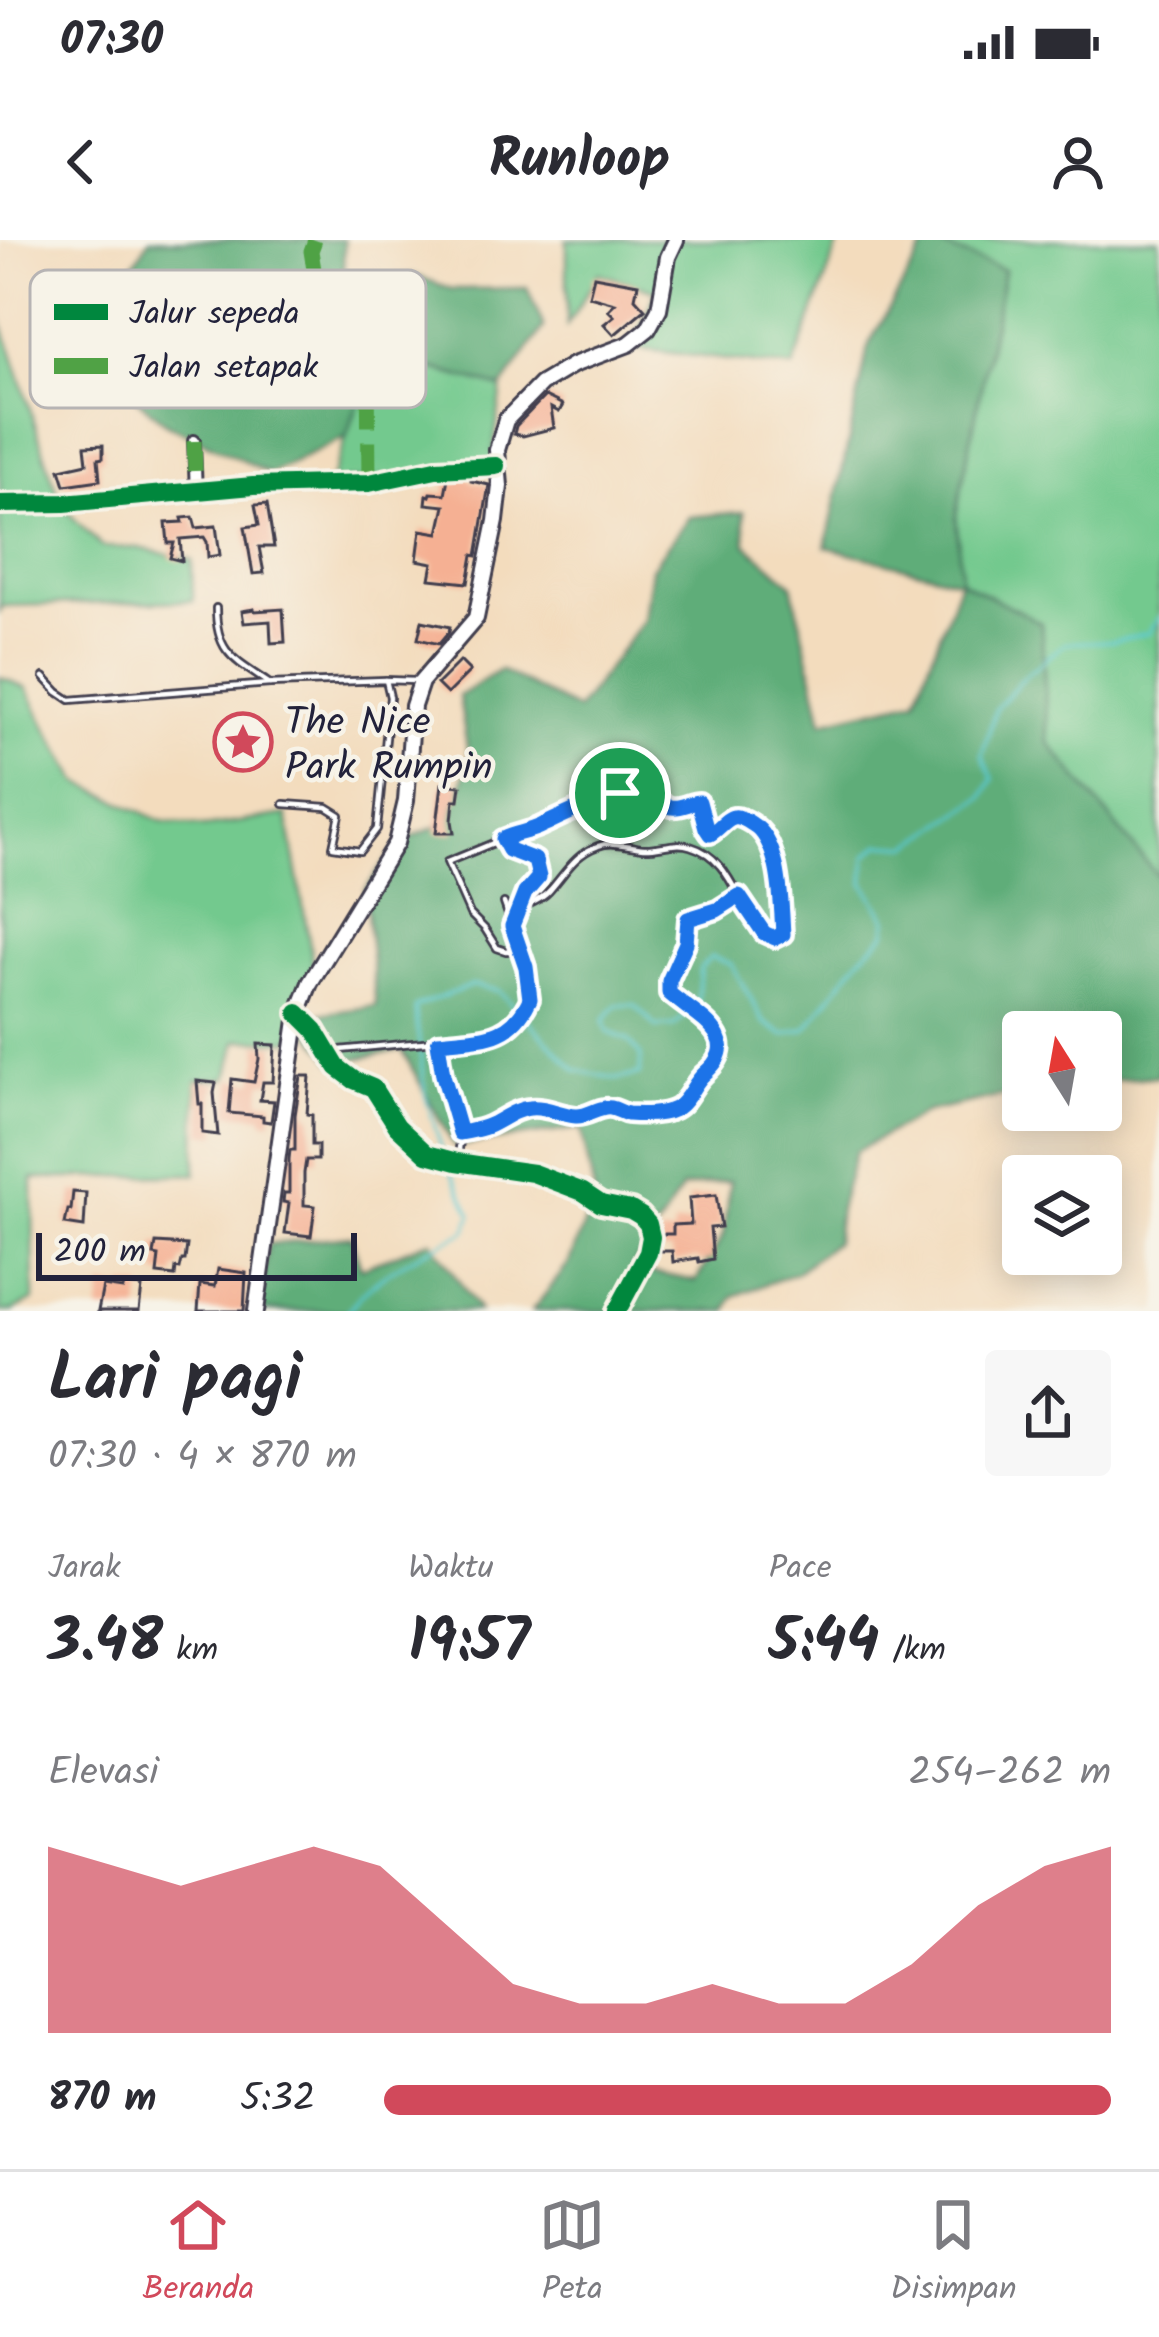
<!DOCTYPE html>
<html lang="id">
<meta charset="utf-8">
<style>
:root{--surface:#fff;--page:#f7f7f7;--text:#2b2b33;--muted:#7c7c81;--line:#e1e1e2;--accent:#d1495b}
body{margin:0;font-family:Kalam,sans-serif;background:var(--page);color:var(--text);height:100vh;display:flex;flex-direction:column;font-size:45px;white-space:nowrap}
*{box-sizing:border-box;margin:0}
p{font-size:39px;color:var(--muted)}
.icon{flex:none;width:66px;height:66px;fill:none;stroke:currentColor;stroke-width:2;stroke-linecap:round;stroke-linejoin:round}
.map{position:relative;height:1071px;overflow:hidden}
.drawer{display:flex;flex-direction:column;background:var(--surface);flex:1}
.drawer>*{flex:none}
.needle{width:78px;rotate:349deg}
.fabs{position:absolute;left:1002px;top:771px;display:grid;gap:24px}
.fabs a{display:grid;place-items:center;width:120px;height:120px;border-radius:12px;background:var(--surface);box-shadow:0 6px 30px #0003;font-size:60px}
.scale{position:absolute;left:36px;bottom:30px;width:321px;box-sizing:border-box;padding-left:12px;border:6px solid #22223b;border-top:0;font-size:33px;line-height:42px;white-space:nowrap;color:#22223b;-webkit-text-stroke:9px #f7f3e8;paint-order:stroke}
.pin{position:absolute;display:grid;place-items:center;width:102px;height:102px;color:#fff;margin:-51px;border:6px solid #fff;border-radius:50%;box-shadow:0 3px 12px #0007}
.round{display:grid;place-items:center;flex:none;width:126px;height:126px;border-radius:12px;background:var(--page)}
.summary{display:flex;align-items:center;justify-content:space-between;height:204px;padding:0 48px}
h1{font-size:66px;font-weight:700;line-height:90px}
.stats{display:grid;grid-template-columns:repeat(3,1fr);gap:18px;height:204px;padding:12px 48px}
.stats div{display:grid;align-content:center}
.stats b{font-size:60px;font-weight:700}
.stats small{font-size:33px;font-weight:400}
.stats p{font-size:33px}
.chart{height:336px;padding:24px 48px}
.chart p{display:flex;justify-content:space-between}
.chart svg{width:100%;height:216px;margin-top:12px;fill:var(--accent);opacity:.7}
ul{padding:0 48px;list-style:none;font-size:39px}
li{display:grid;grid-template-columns:192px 144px 1fr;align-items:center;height:90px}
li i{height:30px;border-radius:15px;background:var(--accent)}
.status{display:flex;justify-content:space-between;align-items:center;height:84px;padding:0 60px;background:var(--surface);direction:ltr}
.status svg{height:33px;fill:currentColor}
header{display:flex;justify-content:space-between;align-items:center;height:156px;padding:0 48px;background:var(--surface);font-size:54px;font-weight:700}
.dock{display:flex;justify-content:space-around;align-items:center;height:168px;border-top:3px solid var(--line);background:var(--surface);font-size:33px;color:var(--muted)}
.dock a{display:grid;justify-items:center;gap:6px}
.dock .current{color:var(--accent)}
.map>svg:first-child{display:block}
.green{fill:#73c98e;stroke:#4a7664;stroke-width:3}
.forest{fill:#5ead79;stroke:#40685a;stroke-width:3;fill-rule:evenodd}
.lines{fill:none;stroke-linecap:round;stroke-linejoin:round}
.stream{stroke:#5dcad2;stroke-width:3}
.building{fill:#f5b093}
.lane-casing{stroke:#413e4e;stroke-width:10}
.street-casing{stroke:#413e4e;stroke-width:16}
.secondary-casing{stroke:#413e4e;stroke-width:20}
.lane{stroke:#fff;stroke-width:4.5}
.street{stroke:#fff;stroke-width:10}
.secondary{stroke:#fff;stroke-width:14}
.quiet{stroke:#50a245;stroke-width:15;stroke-dasharray:30 15;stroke-linecap:butt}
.cycleway-casing{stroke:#f7f3e8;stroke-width:26}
.cycleway{stroke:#00873e;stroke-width:18}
.route-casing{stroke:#fff;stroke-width:24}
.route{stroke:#1a73e8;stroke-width:15}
.labels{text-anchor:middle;stroke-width:9;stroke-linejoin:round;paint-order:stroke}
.poi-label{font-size:39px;fill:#22223b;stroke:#f7f3e8;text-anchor:start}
.key{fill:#f7f3e8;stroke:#b7b4b4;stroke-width:3}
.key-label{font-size:33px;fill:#22223b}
</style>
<div class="status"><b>07:30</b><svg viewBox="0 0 49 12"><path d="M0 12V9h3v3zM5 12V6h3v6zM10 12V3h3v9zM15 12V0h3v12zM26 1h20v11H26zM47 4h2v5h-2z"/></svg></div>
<header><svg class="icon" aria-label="back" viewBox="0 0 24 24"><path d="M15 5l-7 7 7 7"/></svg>Runloop<svg class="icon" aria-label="person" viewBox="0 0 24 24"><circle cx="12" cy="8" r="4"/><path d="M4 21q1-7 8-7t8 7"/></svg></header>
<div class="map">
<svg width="1159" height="1071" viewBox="0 0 1159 1071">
<rect width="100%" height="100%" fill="#f7f3e8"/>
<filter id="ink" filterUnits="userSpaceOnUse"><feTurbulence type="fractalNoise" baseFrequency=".00833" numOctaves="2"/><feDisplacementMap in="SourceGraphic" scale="24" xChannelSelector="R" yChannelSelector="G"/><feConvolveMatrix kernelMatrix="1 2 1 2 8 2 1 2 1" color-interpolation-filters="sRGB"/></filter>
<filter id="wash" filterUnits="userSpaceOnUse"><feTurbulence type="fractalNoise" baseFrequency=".004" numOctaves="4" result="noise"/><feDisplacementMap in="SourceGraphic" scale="48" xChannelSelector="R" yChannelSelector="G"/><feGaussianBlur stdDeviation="2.7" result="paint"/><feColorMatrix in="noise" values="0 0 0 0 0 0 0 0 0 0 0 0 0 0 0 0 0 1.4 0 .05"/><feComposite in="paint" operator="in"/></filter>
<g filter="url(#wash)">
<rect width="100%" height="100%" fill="#f3dcbd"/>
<g class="green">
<polygon points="567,0 840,0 793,128 632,108 656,51 599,33 567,85"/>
<polygon points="924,0 1159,0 1159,638 1048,502 1041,383 961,341 956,275 1004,31"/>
<polygon points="0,75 61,265 102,307 139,308 192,320 193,361 3,366 0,371"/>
<polygon points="361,109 502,148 491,229 330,242 358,165"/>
<polygon points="0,437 27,448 47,488 79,542 161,581 205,587 287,575 313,723 291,801 237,800 228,838 197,840 196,934 33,939 34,1060 13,1071 0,1071"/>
</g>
<g class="forest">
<polygon points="149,0 344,0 343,39 414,35 452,49 527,48 544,87 502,148 362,109 358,165 346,197 270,234 165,183 128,151 76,155 80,109"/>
<path d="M 928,1 L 1004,30 L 956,275 L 961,341 L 1041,383 L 1048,502 L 1159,638 L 1159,836 L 1101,841 L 1101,792 L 1023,792 L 1023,852 L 927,872 L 855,912 L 839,969 L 835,1002 L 796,1033 L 734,1056 L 727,1071 L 532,1071 L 568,1025 L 595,957 L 581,888 L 454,906 L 402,810 L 334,823 L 298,777 L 376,766 L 365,650 L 400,602 L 450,581 L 469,520 L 459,456 L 500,430 L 577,470 L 644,379 L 651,328 L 689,277 L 744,272 L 746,304 L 792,344 L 823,481 L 916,459 L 960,341 L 826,307 L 869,104 ZM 730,941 L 723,996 L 696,1041 L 632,1029 L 682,948 Z"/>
<polygon points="351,996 361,1028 431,1000 479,1071 259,1071 268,1004"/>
</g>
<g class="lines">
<g class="stream">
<polyline points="443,913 425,855 415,767 473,745 499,751 576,830 617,839 640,834 641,816 628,800 608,792 604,780 617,765 635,765 656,787 674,786 697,764 700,729 711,717 731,724 764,782 783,795 806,789 859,719 886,693 887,679 864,643 866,616 881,604 909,606 983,557 993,539 982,515 996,468 1027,434 1066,403 1114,401 1149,393 1159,377"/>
<path d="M 348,1071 C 374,1032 425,1012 466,991 L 472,974 L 446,923"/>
</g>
</g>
<g id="blocks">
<g class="building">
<polygon points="594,36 638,44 635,58 645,69 614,95 604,84 614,76 608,70 615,63 589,56"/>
<polygon points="545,156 563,165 559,172 551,168 554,188 523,196 514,194 516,186"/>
<polygon points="103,205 103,218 98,219 100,240 65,245 60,229 87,223 85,206"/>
<polygon points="448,238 471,238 471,241 489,245 477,316 473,315 468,343 430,339 433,323 417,320 421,290 439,293 445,266 426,264 427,255 430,256 431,253 445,254"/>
<polygon points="267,264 274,307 259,307 264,333 253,334 245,287 259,285 255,265"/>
<polygon points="193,277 196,288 216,286 220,315 208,317 207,302 204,297 180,299 182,321 170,318 174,303 168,303 166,283 183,282 182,278"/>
<polygon points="254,369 255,371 283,369 285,402 271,403 270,381 244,383 242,371"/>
<polygon points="422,381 450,387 449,392 439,404 418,399"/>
<polygon points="460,421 470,431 447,454 437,444"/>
<polygon points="442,544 461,546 459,560 454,560 452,581 454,593 436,593"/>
<polygon points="258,804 275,805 273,842 263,842 260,860 274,861 271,882 263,881 263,876 229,873 232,839 254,842 259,819"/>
<polygon points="301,836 310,836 307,874 312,875 312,905 318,905 318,920 306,920 304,933 304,965 315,966 311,996 285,993 289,963 283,962 284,953 289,953 289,919 290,910 295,910 295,875"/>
<polygon points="197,841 216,843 214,853 218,895 202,893 202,864 199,864"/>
<polygon points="73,952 86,953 84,987 65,984 68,970 71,970"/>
<polygon points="716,955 721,987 710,988 713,1019 699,1022 698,1018 673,1022 672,1011 660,1011 661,994 673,994 673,985 691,984 689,958"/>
<polygon points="156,1003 187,1005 185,1020 182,1020 180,1029 176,1028 175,1036 157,1034 159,1016 154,1015"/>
<polygon points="218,1029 246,1033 244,1071 198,1071 200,1044 215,1046"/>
<polygon points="124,1045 142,1047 139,1071 98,1071 103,1046 123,1049"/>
</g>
</g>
</g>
<g filter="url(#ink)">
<use href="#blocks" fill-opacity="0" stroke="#413e4e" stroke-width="3"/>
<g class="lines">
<defs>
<g id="lane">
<path d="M 216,368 C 216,414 235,420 270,444"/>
<polyline points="44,437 58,452 70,460 270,444 386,440 415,441"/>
<polyline points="284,564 327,567 340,575 333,607 360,611 377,589 390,457 386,440"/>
<polyline points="503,599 447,622 470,674 485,689 497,708 506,711 520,710"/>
<polyline points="504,663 512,686"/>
<path d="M 438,802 L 443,835 L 461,893 C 469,891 479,890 488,886 C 502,881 514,869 530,868 C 546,866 560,875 576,876 C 588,877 599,866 611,868 C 617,868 622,873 628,874 C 641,875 663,874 675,869 C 688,862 693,844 705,834 C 747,798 694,777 669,753 L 669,741 L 686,703 L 688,679 L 717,670 L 739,656"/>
<path d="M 329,811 L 498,795 L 512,786 L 531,759 L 526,727 L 512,686 L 525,653 L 539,637 L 535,620 L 509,610 L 503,599 L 515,593 L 539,588 L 553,578 L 582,570 L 620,553 L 635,551 L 652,555 L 668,567 L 680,568 L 691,562 L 699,562 L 710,594 L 735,577 L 760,588 L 778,625 L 783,694 L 775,698 C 737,684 739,620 690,606 C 675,601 659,609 644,608 C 628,607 614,600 598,606 C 575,614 566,632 551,649 C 544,658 531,664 520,668"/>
<polyline points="458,917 461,893"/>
</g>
<g id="street">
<polyline points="194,201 196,253"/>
<polyline points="0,264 64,263 253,246 369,243 436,229 496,226"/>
<polyline points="298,773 315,790 337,827 354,840 373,848 397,886 427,914 457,922 533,933 583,952 601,964 631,970 641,976 648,984 651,997 648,1013 617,1071"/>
</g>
<polyline id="secondary" points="256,1071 298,773 310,743 396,603 406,561 413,466 421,442 476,378 496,281 500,246 497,210 506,180 541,144 573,125 629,104 648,89 659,69 668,17 676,0"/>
</defs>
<use href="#lane" class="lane-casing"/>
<use href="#street" class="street-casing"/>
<use href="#secondary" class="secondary-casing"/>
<use href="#lane" class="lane"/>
<use href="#street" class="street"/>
<use href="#secondary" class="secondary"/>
<g class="quiet">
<polyline points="315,0 311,11 323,86 340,112 368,127 369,243"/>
<polyline points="194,201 196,253"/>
</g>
<defs>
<g id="cycleway">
<polyline points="0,264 64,263 253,246 369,243 436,229 496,226"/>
<polyline points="298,773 315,790 337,827 354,840 373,848 397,886 427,914 457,922 533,933 583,952 601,964 631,970 641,976 648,984 651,997 648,1013 617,1071"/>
</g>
</defs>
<use href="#cycleway" class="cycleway-casing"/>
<use href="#cycleway" class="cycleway"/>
</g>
</g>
<g class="lines" filter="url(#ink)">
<defs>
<path id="route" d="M 635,551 C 652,555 660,564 671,567 C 681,569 690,562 699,562 L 706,588 L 710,594 C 717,591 726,578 734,577 C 739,576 748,581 752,584 C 781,600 781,663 783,694 L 775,698 L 764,693 L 739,656 L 717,670 L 688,679 L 686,703 L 669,741 L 669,753 C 695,776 747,798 704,834 C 693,844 688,862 675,869 C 663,875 641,875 628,874 C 622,873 617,869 611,868 C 599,866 588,877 576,876 C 560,875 546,866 530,868 C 514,869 502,880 488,886 C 479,890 469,891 460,893 L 443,835 L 438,802 C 480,797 510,802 530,759 L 526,727 L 512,686 L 525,653 L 539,637 L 535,620 L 509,610 L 503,599 C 515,593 529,592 541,586 C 567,574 607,554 635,551 Z"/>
</defs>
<use href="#route" class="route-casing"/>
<use href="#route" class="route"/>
</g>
<defs>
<symbol id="sight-ring" viewBox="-11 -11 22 22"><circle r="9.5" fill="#f7f3e8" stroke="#d1495b" stroke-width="1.5"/><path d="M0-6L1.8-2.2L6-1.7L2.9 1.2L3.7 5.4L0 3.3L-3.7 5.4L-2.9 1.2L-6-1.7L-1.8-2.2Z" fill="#d1495b"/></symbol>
</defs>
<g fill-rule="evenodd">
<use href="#sight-ring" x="210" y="469" width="66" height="66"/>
</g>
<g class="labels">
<g class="poi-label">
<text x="285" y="494">The Nice<tspan x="285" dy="45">Park Rumpin</tspan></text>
</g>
</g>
<rect x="30" y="30" width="396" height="138" rx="18" class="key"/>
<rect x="54" y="64" width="54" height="16" fill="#00873e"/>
<rect x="54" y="118" width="54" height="16" fill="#50a245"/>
<g class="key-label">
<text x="129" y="84">Jalur sepeda</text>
<text x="129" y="138">Jalan setapak</text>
</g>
</svg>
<div class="fabs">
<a><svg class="needle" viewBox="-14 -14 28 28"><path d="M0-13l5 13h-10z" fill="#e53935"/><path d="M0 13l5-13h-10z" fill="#7c7c81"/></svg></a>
<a><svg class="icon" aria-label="layers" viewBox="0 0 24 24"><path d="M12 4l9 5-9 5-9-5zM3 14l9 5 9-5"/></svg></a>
</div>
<div class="scale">200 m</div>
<div class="pin" style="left:620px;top:553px;background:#1e9e55"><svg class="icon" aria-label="arrive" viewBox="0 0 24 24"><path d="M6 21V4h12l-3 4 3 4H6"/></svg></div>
</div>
<section class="drawer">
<div class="summary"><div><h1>Lari pagi</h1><p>07:30 · 4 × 870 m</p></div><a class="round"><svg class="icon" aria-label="share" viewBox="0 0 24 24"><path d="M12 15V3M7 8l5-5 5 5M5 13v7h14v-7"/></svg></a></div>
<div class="stats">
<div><p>Jarak</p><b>3.48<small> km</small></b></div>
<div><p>Waktu</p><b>19:57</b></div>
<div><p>Pace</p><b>5:44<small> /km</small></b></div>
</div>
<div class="chart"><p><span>Elevasi</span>254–262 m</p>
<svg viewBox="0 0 160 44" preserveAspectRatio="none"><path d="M0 44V6L10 10L20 14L30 10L40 6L50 10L60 22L70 34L80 38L90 38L100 34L110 38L120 38L130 30L140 18L150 10L160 6V44z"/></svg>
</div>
<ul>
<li><b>870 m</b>5:32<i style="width:100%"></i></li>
</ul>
</section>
<nav class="dock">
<a class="current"><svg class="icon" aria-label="home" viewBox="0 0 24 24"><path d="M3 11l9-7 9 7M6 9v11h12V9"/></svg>Beranda</a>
<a><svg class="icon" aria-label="map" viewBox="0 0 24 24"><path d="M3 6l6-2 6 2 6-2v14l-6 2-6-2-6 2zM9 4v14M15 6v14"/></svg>Peta</a>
<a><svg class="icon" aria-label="saved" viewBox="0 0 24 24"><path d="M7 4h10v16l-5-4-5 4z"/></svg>Disimpan</a>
</nav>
